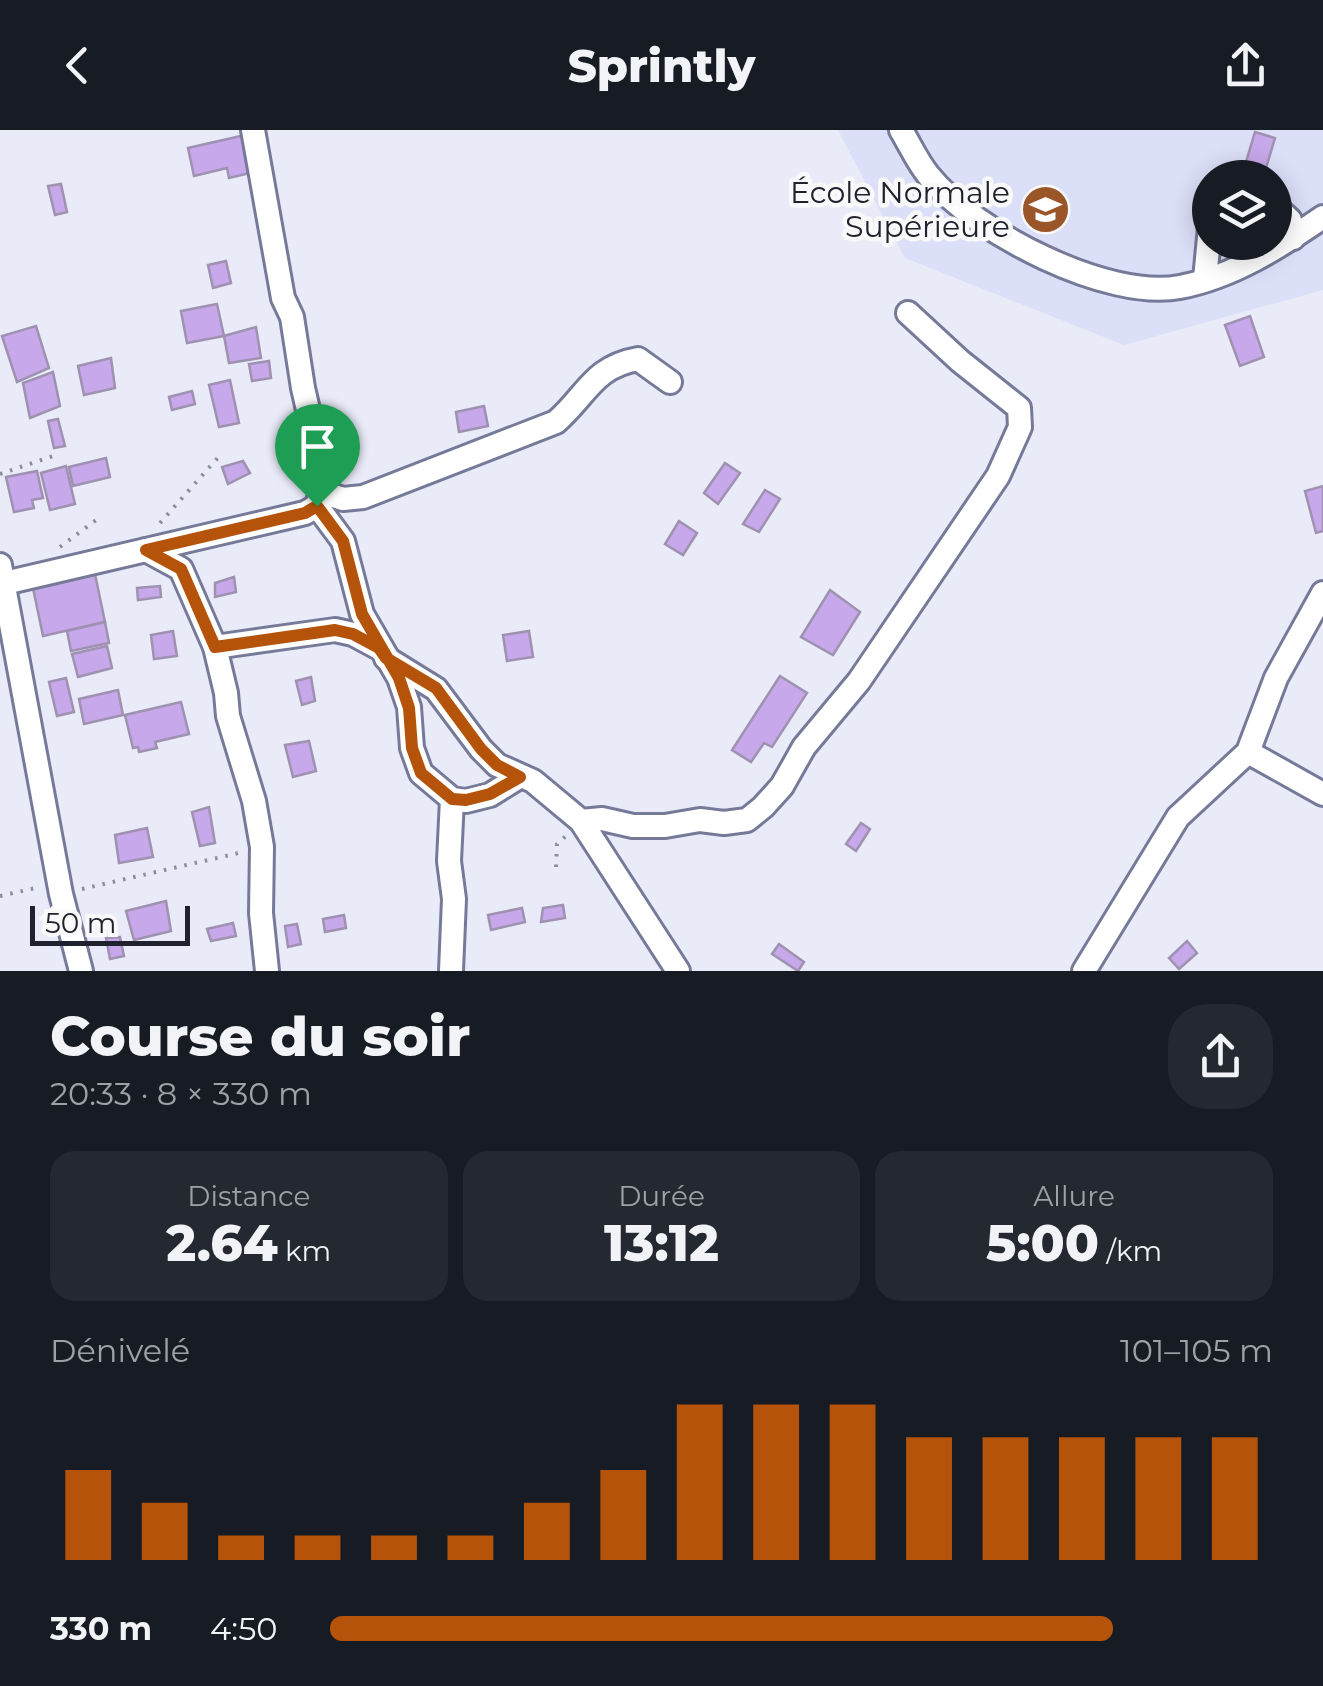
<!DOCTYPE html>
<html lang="fr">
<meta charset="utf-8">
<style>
:root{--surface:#171b24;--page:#242831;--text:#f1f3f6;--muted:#9ea1a6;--accent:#b45309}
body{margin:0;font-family:Montserrat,sans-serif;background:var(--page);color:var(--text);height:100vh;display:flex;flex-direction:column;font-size:38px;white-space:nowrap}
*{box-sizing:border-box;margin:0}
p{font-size:32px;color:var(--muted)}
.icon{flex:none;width:55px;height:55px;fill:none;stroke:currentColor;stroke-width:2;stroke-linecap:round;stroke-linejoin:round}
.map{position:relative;height:841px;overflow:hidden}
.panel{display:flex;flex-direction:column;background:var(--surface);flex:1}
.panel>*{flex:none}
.buttons{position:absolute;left:1192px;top:30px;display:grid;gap:20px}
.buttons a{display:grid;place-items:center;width:100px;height:100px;border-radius:50%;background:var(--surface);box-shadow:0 5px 25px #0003;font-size:50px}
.scale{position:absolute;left:30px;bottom:25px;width:160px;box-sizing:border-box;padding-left:10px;border:5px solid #20212e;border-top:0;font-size:28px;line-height:35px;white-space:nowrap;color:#20212e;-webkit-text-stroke:8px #f9f9f9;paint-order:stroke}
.pin{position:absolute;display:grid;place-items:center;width:85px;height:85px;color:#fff;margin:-102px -42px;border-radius:50% 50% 50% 0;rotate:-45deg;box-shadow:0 0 10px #0007}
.pin .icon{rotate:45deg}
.round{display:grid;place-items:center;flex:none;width:105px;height:105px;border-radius:40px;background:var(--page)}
.summary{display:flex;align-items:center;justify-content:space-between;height:170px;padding:0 50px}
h1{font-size:55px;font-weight:800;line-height:75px}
.stats{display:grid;grid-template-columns:repeat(3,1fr);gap:15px;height:170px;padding:10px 50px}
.stats div{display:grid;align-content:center;border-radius:25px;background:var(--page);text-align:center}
.stats b{font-size:50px;font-weight:800}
.stats small{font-size:28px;font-weight:400}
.stats p{font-size:28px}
.chart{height:280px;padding:20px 50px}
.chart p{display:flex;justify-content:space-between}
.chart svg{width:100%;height:180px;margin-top:10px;stroke:var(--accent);stroke-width:6}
ul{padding:0 50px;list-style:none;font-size:32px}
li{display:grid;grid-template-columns:160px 120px 1fr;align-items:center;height:75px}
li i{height:25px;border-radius:12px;background:var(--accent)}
header{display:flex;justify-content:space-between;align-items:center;height:130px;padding:0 50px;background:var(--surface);font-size:45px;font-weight:800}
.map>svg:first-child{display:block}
.built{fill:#dbdff8;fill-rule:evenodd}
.building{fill:#c7a8eb;stroke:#9f91b0;stroke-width:2.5}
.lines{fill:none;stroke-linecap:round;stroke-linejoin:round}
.minor-casing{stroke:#767a99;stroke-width:28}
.path{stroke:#8c8d9b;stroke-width:4;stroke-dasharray:2.5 8;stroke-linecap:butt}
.minor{stroke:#fff;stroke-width:22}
.route-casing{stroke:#fff;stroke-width:20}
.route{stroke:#b45309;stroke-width:12}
.labels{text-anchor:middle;stroke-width:9;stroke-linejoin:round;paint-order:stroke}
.poi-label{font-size:30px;fill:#20212e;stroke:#f9f9f9;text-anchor:end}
</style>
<header><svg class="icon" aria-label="back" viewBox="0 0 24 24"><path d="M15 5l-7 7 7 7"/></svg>Sprintly<svg class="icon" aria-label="share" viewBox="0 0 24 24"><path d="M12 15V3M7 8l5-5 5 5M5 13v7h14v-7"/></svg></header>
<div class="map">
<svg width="1323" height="841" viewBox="0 0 1323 841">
<rect width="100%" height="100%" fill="#e9ebf9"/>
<path class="built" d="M 838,0 L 1323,0 L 1323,160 L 1124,215 L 905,128 ZM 1210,48 L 1275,48 L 1275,112 L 1210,112 Z"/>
<g class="building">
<polygon points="1255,2 1275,8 1263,48 1243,42"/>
<polygon points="245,5 254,42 229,48 227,38 194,46 188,18"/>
<polygon points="61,54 67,82 55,85 48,56"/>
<polygon points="226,131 231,153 213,158 208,135"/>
<polygon points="217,174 224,206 187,213 181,181"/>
<polygon points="1250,186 1264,227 1240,236 1225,195"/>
<polygon points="36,196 49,238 17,252 2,206"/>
<polygon points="256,197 261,228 229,233 224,206"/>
<polygon points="111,228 115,258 84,265 78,236"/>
<polygon points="269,231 271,248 252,251 249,234"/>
<polygon points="53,242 60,276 30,288 23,253"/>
<polygon points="230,250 239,293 219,297 209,255"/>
<polygon points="192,261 195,274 172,280 169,267"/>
<polygon points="484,276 488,296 459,302 456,282"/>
<polygon points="58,289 65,316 54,318 48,291"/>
<polygon points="106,328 110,347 73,356 69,337"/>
<polygon points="243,331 250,343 228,354 222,337"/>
<polygon points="725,333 740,343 718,374 704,363"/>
<polygon points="66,336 75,374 50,380 41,343"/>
<polygon points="37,341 43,368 32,370 34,378 14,382 6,347"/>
<polygon points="1323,356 1323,401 1316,403 1305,361"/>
<polygon points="765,360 780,369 759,402 743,394"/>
<polygon points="679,391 697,403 683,425 665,414"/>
<polygon points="95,444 105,492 43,506 33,458"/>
<polygon points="234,447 236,462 215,467 215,453"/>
<polygon points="160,456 161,467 138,470 137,458"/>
<polygon points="830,460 860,482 833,525 801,507"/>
<polygon points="105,492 109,513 71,521 67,501"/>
<polygon points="173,501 177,526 154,529 151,505"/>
<polygon points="529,501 533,527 507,531 503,505"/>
<polygon points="107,516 112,538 78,547 72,524"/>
<polygon points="780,546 807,563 772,617 764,613 751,632 732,620"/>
<polygon points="311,547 315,571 302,575 296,551"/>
<polygon points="66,548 74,582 57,586 49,552"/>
<polygon points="118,560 123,585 84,594 79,569"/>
<polygon points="181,572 189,604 155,612 157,618 139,622 138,617 133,618 125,585"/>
<polygon points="309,611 316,641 293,647 285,615"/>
<polygon points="209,677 215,713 200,716 192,682"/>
<polygon points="861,693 870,699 856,721 846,714"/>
<polygon points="147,698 153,727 119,733 115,705"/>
<polygon points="166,771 171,801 134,810 126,781"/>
<polygon points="563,775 565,788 541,792 543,778"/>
<polygon points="522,778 525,792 491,800 488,785"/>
<polygon points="344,785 346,798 325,802 323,789"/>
<polygon points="233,793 236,806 211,811 207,799"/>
<polygon points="297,794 301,814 288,817 285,796"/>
<polygon points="120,807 124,826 110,829 106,808"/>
<polygon points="1187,811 1197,823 1179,839 1169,828"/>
<polygon points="779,814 804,832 798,841 772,824"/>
</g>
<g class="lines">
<defs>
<g id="minor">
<path d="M 901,0 C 910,15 918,33 929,46 C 974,102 1108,171 1180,157 C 1233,147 1279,117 1323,87"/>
<polyline points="1275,76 1290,90 1293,108"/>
<polyline points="1205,149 1210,97"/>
<path d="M 322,362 L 343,369 L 363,367 L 556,292 C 587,265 593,237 638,229 L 670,252"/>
<polyline points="317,376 343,411 362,484 399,548 409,577 412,618 421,643 452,669 466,671 490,665 519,647"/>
<polyline points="146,420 181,439 215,517 226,563 228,586 254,671 262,717 261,783 267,841"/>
<polyline points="0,435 61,764 81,841"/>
<polyline points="0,454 305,383 317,376 324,349 303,258 292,187 283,168 253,0"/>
<polyline points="215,517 335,500 353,504 379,518"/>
<polyline points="386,528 436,559 481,619 497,635 533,651 581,691 678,841"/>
<polyline points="1248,622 1323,664"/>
<polyline points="581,691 602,689 633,696 665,696 700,690 724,693 747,690 763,677 782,656 804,617 859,551 998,346 1020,297 1019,278 960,231 908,183"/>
<polyline points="451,841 454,769 449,731 452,669"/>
<polyline points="1084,841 1178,687 1248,622 1276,548 1323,463"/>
</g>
</defs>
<use href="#minor" class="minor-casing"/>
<g class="path">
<polyline points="0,344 53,326"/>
<polyline points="160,393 222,323"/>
<polyline points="60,417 100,387"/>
<polyline points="556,737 557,714 567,705"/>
<polyline points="82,759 243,722"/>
<polyline points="0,766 40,757"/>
</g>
<use href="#minor" class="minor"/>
</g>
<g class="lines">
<defs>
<polyline id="route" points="317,376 305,383 146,420 181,439 215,517 335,500 353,504 379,518 386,528 436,558 481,619 497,635 520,647 490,664 466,670 452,669 421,643 412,618 409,578 399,548 362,484 343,411 317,376"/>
</defs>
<use href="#route" class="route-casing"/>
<use href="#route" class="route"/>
</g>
<defs>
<symbol id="school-disc" viewBox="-11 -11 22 22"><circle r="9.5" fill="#9a5529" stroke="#f9f9f9"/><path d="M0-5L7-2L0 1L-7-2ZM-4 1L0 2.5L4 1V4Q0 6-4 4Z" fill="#fff"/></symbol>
</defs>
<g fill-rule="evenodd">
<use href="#school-disc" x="1018" y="52" width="55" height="55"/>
</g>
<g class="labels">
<g class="poi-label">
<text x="1010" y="73">École Normale<tspan x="1010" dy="34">Supérieure</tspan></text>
</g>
</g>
</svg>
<div class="buttons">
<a><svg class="icon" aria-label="layers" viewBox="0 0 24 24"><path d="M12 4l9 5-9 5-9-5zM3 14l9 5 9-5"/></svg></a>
</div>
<div class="scale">50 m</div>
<div class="pin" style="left:317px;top:376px;background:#1e9e55"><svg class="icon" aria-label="arrive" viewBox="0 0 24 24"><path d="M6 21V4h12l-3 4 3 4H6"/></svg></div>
</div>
<section class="panel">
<div class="summary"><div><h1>Course du soir</h1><p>20:33 · 8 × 330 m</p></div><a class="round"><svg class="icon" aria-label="share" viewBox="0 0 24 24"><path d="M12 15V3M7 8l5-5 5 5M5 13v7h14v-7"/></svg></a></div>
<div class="stats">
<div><p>Distance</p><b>2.64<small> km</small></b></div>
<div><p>Durée</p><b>13:12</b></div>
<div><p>Allure</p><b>5:00<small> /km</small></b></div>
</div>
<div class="chart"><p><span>Dénivelé</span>101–105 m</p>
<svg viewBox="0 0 160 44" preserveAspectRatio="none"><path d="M5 44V22M15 44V30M25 44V38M35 44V38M45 44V38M55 44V38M65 44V30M75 44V22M85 44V6M95 44V6M105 44V6M115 44V14M125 44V14M135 44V14M145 44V14M155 44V14"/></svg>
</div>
<ul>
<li><b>330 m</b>4:50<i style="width:83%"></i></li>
</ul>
</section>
